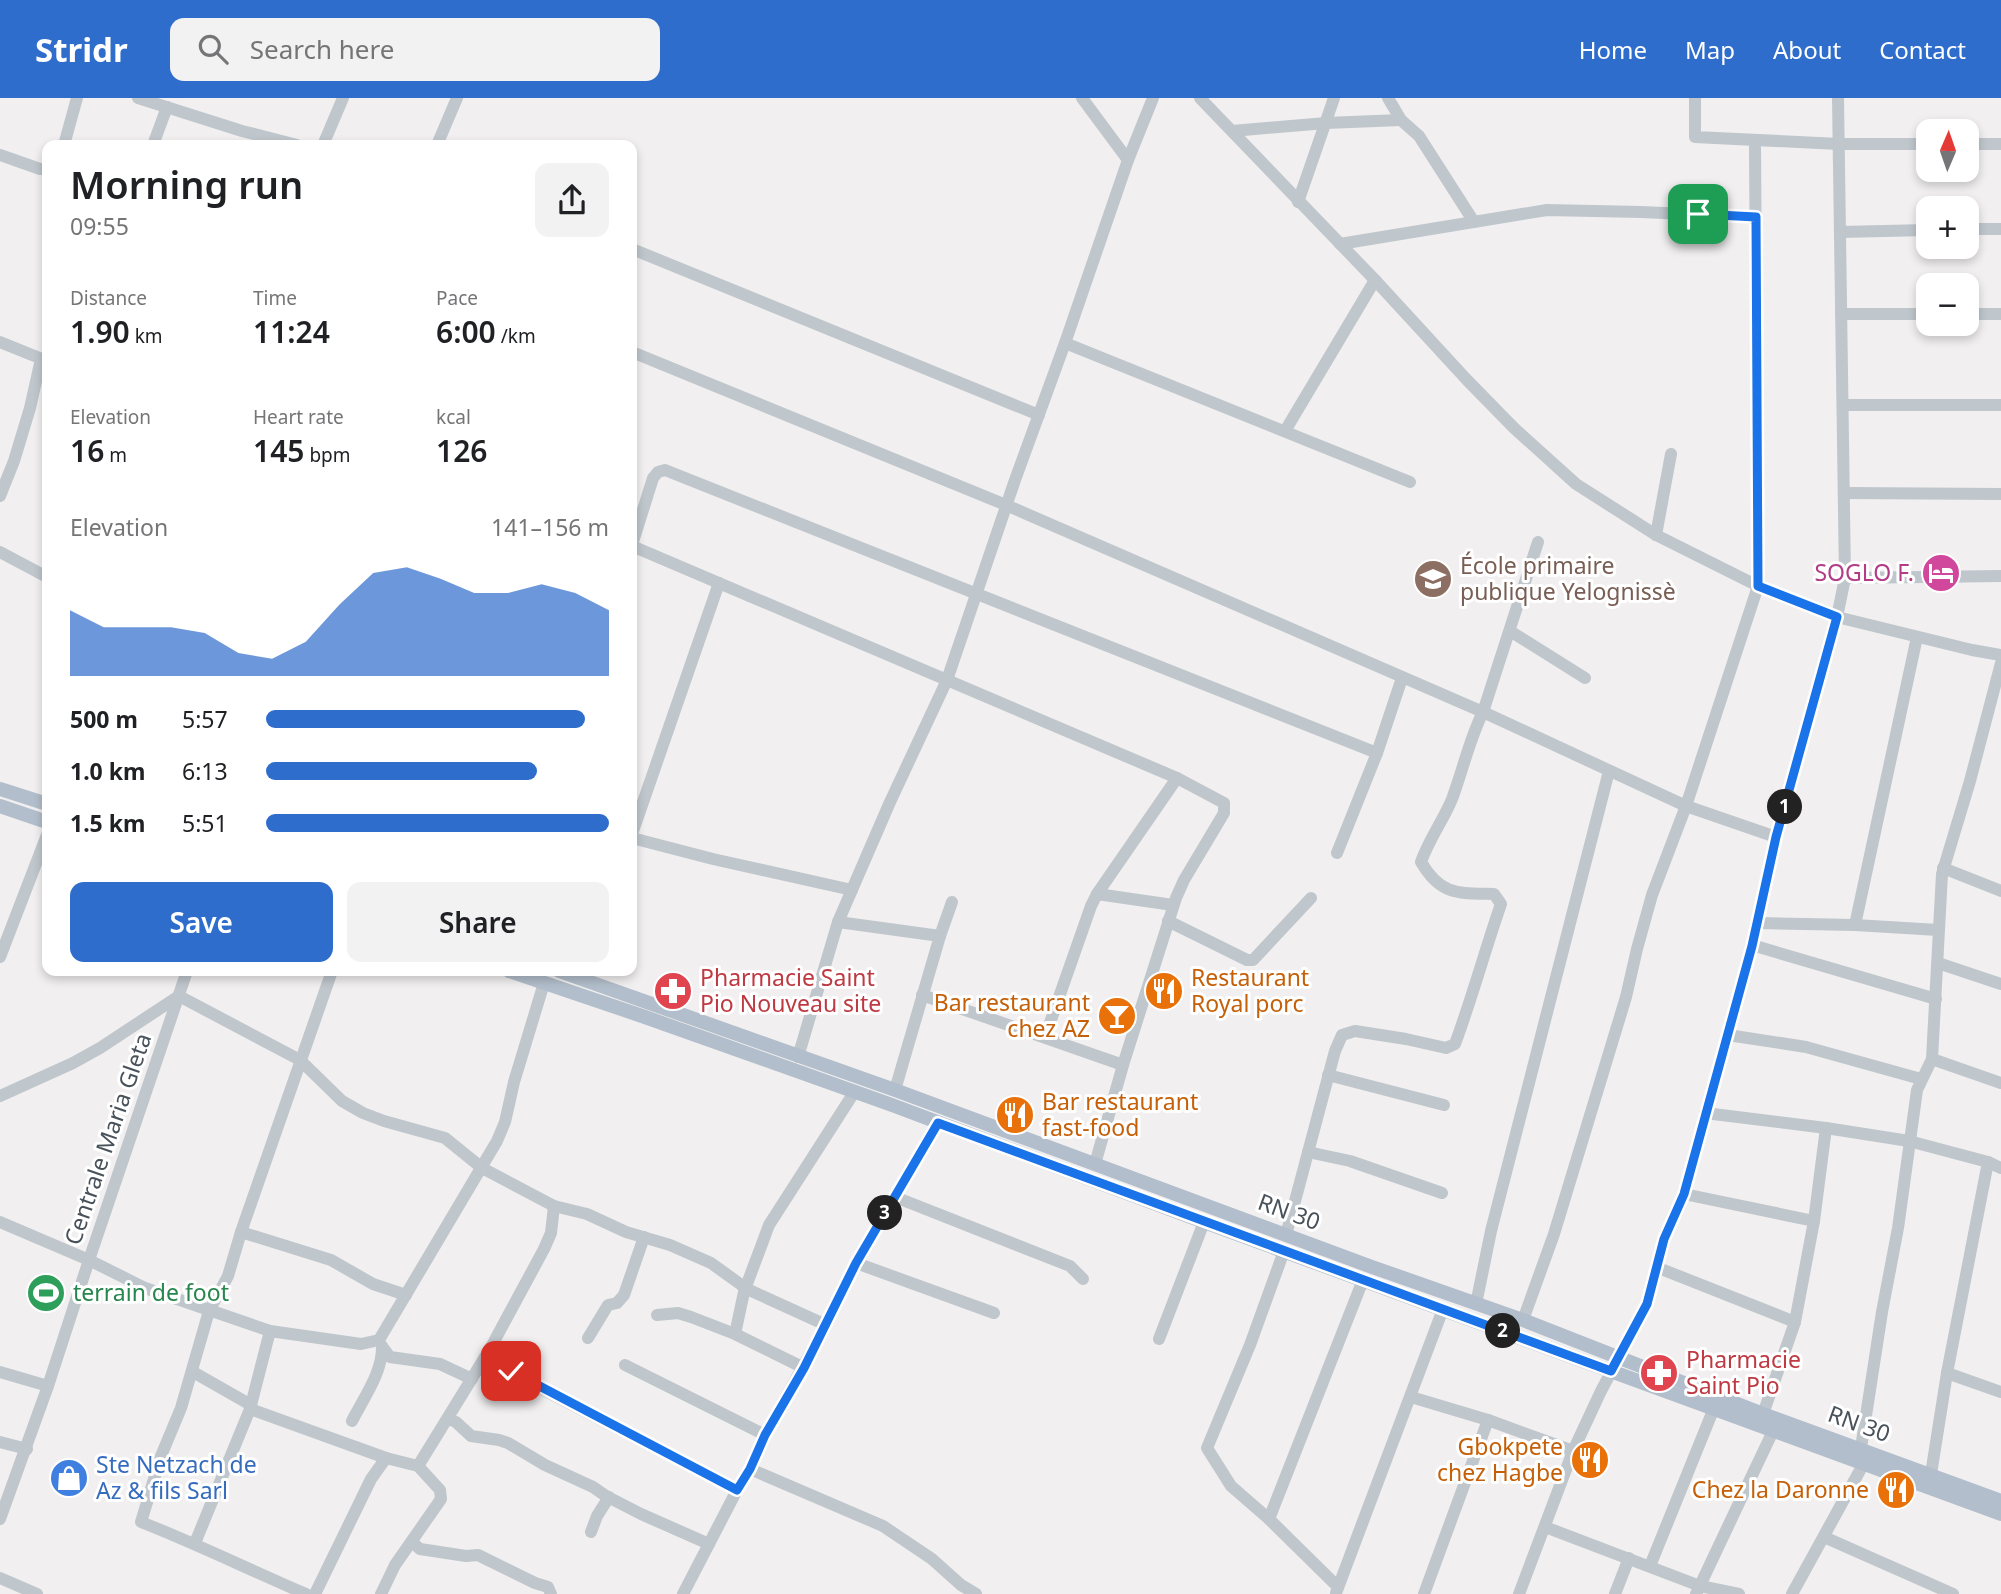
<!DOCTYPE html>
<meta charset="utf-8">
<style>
:root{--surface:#fff;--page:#f2f2f2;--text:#202124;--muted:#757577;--accent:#2f6dcc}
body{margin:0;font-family:"Noto Sans",sans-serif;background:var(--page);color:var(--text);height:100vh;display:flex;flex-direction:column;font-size:26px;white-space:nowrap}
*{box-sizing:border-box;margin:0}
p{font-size:23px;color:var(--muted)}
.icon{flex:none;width:38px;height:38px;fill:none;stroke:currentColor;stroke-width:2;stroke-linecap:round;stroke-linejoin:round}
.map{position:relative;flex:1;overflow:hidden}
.side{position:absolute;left:42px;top:42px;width:595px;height:836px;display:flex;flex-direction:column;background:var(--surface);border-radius:14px;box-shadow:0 4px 10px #0003}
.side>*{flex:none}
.needle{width:46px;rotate:2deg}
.tools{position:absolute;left:1916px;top:21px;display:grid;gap:14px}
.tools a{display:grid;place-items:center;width:63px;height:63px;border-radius:14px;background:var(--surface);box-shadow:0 4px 10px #0003;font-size:35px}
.pin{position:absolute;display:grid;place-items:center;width:60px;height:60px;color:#fff;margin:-30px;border-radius:14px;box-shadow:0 4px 10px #0006}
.km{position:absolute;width:35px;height:35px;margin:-18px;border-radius:50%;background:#222;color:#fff;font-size:19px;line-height:35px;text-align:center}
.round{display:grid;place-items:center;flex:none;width:74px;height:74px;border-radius:14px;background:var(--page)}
.head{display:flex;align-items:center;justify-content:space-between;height:119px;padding:0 28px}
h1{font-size:38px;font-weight:600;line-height:52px}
.figures{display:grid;grid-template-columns:repeat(3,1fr);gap:10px;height:119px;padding:7px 28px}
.figures div{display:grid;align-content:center}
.figures b{font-size:30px;font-weight:600}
.figures small{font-size:19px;font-weight:400}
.figures p{font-size:19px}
.chart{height:196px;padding:14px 28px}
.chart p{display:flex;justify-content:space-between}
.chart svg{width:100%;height:126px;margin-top:7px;fill:var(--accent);opacity:.7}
.button{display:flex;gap:14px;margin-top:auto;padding:14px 28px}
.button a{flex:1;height:80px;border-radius:14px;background:var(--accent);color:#fff;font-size:28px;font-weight:600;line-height:80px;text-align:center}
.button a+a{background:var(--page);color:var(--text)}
ul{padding:0 28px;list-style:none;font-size:23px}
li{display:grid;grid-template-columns:112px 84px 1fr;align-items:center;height:52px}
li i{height:18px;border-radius:9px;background:var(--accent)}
header{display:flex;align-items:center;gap:42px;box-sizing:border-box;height:98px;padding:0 35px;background:var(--accent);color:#fff}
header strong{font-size:33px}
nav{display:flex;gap:38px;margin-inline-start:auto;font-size:24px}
.search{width:490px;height:63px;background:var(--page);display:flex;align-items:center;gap:18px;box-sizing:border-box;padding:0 24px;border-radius:14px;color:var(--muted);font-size:26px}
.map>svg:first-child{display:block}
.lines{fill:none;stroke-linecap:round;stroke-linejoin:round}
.minor{stroke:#bfc6cc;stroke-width:12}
.major{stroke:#b2becb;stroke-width:14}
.route-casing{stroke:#fff;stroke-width:14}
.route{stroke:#1a73e8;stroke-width:9}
.labels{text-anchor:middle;stroke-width:6;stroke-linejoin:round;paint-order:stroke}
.education-label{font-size:23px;fill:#785e54;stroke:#fff;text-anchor:start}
.hotel-label{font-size:23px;fill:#b23c85;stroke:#fff;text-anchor:end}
.health-label{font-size:23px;fill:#be3a42;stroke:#fff;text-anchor:start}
.food-label{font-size:23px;fill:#c56008;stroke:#fff;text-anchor:end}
.street-label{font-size:23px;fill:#49525a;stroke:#fff}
.leisure-label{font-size:23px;fill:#27864d;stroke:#fff;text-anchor:start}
.shop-label{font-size:23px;fill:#366cbe;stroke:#fff;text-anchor:start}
</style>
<header>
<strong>Stridr</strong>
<div class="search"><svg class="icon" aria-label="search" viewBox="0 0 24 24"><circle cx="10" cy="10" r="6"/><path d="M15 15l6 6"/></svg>Search here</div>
<nav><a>Home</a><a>Map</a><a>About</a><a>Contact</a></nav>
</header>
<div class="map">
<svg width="2001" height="1496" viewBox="0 0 2001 1496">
<rect width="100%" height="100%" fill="#f1efef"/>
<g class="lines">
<g class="minor">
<polyline points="138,0 242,33 297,47"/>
<polyline points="1082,0 1128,62"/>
<polyline points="1200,0 1375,182 1467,282 1514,330 1576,386 1656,437 1758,488 1837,519 1972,552 2001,557"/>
<polyline points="1388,0 1401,22 1419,38 1474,124"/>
<polyline points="1695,0 1695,39 1839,46 1928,46"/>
<polyline points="1232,33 1326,25 1401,22"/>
<polyline points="1967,46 2001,46"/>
<polyline points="64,47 77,0"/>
<polyline points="153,47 167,9"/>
<polyline points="323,47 343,0"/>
<polyline points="437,47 457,0"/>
<polyline points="0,57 40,71 47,71"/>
<polyline points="1298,104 1334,0"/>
<polyline points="1967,131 2001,131"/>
<polyline points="1840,134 1928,132"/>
<polyline points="1340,146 1547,112 1641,114 1756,119"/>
<polyline points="632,151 1039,317"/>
<polyline points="1841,216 1928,216"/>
<polyline points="1967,216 2001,216"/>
<polyline points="0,244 47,263"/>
<polyline points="1065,245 1410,384"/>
<polyline points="632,254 1006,407 1483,614 1686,708 1776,739"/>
<polyline points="1843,307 2001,307"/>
<polyline points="1285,333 1375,182"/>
<polyline points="1844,395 2001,396"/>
<polyline points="0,398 14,363 30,310 41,261"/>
<polyline points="1656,437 1671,356"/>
<polyline points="632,447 653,380 658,374 665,372 1377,655"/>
<polyline points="632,448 1177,680 1224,705 1224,715 1184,782 1176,800 1123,967 1095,1066"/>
<polyline points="0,454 47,479"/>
<polyline points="1845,480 2001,478"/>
<polyline points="1510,533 1585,580"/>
<polyline points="632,736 719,485"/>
<polyline points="632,740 713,761 852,792"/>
<polyline points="1337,755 1377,655 1402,580"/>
<polyline points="1943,770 2001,793"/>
<polyline points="1097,796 1173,807"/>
<polyline points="1168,823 1247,862 1253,862 1311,800"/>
<polyline points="838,824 940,838 895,992"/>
<polyline points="1758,825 1855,827 1938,832"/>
<polyline points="1855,827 1917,539"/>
<polyline points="940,838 952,804"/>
<polyline points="1752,847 1936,901"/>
<polyline points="0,859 47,737"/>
<polyline points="1938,865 2001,886"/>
<polyline points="922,897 1123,967"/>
<polyline points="1728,937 1806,949 1921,981"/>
<polyline points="1045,939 1091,808 1097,796 1177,680"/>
<polyline points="798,959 838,824 890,704 947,582 1015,382 1065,245 1128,62 1153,0"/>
<polyline points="1932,961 2001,985"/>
<polyline points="1328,977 1444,1007"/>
<polyline points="0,998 73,965 100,950 179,898 300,962 342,1003 363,1015 384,1023 445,1040 482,1070 554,1108 587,1116 626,1134 670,1147 711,1165 747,1191 826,1227"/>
<polyline points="1705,1015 1826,1030 1909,1043 1988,1064 2001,1070"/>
<polyline points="1308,1054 1350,1063 1442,1095"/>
<polyline points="1684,1096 1814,1123"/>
<polyline points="895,1099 1070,1168 1083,1181"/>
<polyline points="0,1124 89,1162 145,1190 270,1233 361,1246 379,1242 497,1043 505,1024 514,984 544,885"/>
<polyline points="241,1134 331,1162 373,1186 406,1197"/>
<path d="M 1286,1137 L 1335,953 L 1342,937 L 1355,933 L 1406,941 L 1446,950 L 1455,946 C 1472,900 1485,852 1501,806 L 1494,796 C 1458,795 1441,798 1421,764 C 1429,741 1443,723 1452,701 C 1463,672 1469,642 1483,614 L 1538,444"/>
<polyline points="1284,1153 1250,1247 1207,1350 1231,1388 1269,1421 1338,1489"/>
<polyline points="856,1165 994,1215"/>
<polyline points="1656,1169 1795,1224"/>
<polyline points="1476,1206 1491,1133 1609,673"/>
<polyline points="657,1217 678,1215 691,1219 735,1236 804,1270"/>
<polyline points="1523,1222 1554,1136 1626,899 1637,851 1652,797 1686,708 1758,488 1755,49"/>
<polyline points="735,1236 744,1194 769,1127 855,993"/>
<polyline points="588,1240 608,1207 617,1205 624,1197 644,1139"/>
<polyline points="1159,1241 1204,1124"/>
<polyline points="383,1250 390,1259 440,1266 472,1281"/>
<polyline points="490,1251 499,1266 534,1287 737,1392"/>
<polyline points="625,1267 765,1337"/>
<polyline points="0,1274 48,1288"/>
<polyline points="193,1274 251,1307"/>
<polyline points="1947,1275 2001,1294"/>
<polyline points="1411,1299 1488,1322 1573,1353"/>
<polyline points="250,1311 386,1360 418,1368 440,1392 441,1401 395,1467 381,1496"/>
<polyline points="1763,1316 1795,1224 1814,1123 1826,1030"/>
<polyline points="448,1321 456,1324 471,1338 499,1342 508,1345 545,1367 593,1389 606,1398 641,1416 709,1446"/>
<path d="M 352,1323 C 363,1301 383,1274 382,1248"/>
<polyline points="0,1344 27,1351"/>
<polyline points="1861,1350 1882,1214 1898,1130 1917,992 1932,961 1942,776 1970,683 2001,565"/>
<polyline points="418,1368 490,1251 544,1151 551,1135 554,1108"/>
<polyline points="750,1371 883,1428 932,1461 961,1487 976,1496"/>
<polyline points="1931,1376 1947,1275 1988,1064"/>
<polyline points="0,1421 48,1288 89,1162 187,873"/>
<polyline points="1269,1421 1363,1182"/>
<polyline points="1545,1429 1700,1488 1739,1496"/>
<polyline points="591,1434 597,1418 609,1399"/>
<polyline points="1824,1439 1953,1496"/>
<polyline points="412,1444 420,1451 466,1458 478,1457 535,1485 548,1489 551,1496"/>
<polyline points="195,1445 250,1311 270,1233"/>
<polyline points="1650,1468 1714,1310"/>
<polyline points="0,1480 37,1496"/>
<polyline points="1336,1495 1443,1211"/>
<path d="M 306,1496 C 250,1472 197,1446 141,1424 L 161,1358 L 181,1310 L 209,1213 L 228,1178 L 241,1134 L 332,873"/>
<polyline points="315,1496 371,1381 386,1360"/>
<polyline points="683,1496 737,1392 750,1371 765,1337 826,1227 856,1165 938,1025"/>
<polyline points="1424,1496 1488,1322"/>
<polyline points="1519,1496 1573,1353 1601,1293 1647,1206 1664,1141 1684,1096 1752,847 1776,739 1837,519 1845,480 1838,0"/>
<polyline points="1615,1496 1629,1460"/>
<polyline points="1696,1496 1773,1333"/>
<polyline points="1792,1496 1864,1365"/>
</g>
<g class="major">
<polyline points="0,691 47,706"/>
<polyline points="0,708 47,724"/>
<polyline points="509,873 645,919 892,1007 1204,1124 2001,1416"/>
<polyline points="559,873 895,992 1372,1169 1523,1222 1763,1316 2001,1403"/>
</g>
</g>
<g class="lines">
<defs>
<polyline id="route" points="511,1273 737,1392 750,1371 765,1337 804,1270 856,1165 938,1025 1611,1273 1647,1206 1664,1141 1684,1096 1752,848 1776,739 1837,519 1758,488 1756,119 1698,116"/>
</defs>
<use href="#route" class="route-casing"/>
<use href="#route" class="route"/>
</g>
<defs>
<symbol id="hotel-disc" viewBox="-11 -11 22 22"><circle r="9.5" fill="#d1479c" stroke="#fff"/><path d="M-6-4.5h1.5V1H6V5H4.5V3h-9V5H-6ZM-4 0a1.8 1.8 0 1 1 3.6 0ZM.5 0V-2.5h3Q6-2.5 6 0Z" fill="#fff"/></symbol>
<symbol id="school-disc" viewBox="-11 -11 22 22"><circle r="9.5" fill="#8d6e63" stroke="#fff"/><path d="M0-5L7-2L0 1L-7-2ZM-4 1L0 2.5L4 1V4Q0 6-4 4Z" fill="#fff"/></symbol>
<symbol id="pharmacy-disc" viewBox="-11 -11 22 22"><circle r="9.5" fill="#e0444e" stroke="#fff"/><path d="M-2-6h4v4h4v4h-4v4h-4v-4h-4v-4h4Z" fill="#fff"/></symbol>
<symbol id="restaurant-disc" viewBox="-11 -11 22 22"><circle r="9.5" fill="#e8710a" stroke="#fff"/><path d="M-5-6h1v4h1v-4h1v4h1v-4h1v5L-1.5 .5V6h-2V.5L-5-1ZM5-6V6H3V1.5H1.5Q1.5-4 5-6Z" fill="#fff"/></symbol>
<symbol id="bar-disc" viewBox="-11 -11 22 22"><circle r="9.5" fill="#e8710a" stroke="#fff"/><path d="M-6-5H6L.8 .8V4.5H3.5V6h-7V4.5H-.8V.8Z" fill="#fff"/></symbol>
<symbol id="stadium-disc" viewBox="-11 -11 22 22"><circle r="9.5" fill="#2e9e5b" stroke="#fff"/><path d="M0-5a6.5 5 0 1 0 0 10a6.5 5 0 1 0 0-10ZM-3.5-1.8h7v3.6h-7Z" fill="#fff"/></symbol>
<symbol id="shop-disc" viewBox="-11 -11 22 22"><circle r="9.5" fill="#3f7fe0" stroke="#fff"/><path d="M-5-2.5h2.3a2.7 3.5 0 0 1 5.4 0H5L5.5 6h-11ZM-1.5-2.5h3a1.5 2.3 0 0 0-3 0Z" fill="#fff"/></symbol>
</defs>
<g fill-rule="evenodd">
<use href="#hotel-disc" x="1919" y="453" width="44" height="44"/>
<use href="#school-disc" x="1411" y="459" width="44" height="44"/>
<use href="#pharmacy-disc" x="651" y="871" width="44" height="44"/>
<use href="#restaurant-disc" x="1142" y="871" width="44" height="44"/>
<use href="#bar-disc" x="1095" y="896" width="44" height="44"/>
<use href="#restaurant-disc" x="993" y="995" width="44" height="44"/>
<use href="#stadium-disc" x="24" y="1173" width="44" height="44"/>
<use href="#pharmacy-disc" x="1637" y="1253" width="44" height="44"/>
<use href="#restaurant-disc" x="1568" y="1340" width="44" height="44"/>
<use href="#shop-disc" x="47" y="1358" width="44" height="44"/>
<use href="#restaurant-disc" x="1874" y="1370" width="44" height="44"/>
</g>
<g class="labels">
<g class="education-label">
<text x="1460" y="476">École primaire<tspan x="1460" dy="26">publique Yelognissè</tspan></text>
</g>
<g class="hotel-label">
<text x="1914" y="483">SOGLO F.</text>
</g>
<g class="health-label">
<text x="700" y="888">Pharmacie Saint<tspan x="700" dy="26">Pio Nouveau site</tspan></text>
<text x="1686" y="1270">Pharmacie<tspan x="1686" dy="26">Saint Pio</tspan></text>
</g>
<g class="food-label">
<text x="1191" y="888" text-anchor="start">Restaurant<tspan x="1191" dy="26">Royal porc</tspan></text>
<text x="1090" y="913">Bar restaurant<tspan x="1090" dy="26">chez AZ</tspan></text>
<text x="1042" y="1012" text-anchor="start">Bar restaurant<tspan x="1042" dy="26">fast-food</tspan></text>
<text x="1563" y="1357">Gbokpete<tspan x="1563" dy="26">chez Hagbe</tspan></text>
<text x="1869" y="1400">Chez la Daronne</text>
</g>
<g class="street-label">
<text transform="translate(108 1041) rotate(-71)" y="8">Centrale Maria Gleta</text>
<text transform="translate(1289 1114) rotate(20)" y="8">RN 30</text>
<text transform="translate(1859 1326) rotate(20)" y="8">RN 30</text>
</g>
<g class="leisure-label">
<text x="73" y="1203">terrain de foot</text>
</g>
<g class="shop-label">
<text x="96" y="1375">Ste Netzach de<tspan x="96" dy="26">Az &amp; fils Sarl</tspan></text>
</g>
</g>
</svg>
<div class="tools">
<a><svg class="needle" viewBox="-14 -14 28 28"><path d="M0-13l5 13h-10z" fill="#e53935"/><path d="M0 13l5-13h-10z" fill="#757577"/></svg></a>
<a>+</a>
<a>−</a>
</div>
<div class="pin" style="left:1698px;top:116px;background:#1e9e55"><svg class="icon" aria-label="arrive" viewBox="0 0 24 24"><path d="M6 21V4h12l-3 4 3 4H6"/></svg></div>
<div class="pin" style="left:511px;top:1273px;background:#d93025"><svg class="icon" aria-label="check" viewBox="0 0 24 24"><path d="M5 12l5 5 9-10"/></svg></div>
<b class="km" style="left:1785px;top:709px">1</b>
<b class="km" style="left:1503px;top:1233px">2</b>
<b class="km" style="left:885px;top:1115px">3</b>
<section class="side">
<div class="head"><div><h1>Morning run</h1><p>09:55</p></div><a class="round"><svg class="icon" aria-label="share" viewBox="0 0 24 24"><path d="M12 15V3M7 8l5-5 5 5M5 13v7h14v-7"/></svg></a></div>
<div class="figures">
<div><p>Distance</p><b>1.90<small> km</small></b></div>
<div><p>Time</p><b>11:24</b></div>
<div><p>Pace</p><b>6:00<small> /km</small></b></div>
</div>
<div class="figures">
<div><p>Elevation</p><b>16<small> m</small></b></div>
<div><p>Heart rate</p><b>145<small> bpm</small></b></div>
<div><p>kcal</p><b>126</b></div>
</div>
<div class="chart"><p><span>Elevation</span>141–156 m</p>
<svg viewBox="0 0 160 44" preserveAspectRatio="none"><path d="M0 44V21L10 27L20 27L30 27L40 29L50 36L60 38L70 32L80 19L90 8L100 6L110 10L120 15L130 15L140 12L150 15L160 21V44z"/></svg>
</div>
<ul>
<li><b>500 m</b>5:57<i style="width:93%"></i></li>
<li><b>1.0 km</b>6:13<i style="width:79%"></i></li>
<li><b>1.5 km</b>5:51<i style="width:100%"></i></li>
</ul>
<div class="button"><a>Save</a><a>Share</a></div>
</section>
</div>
